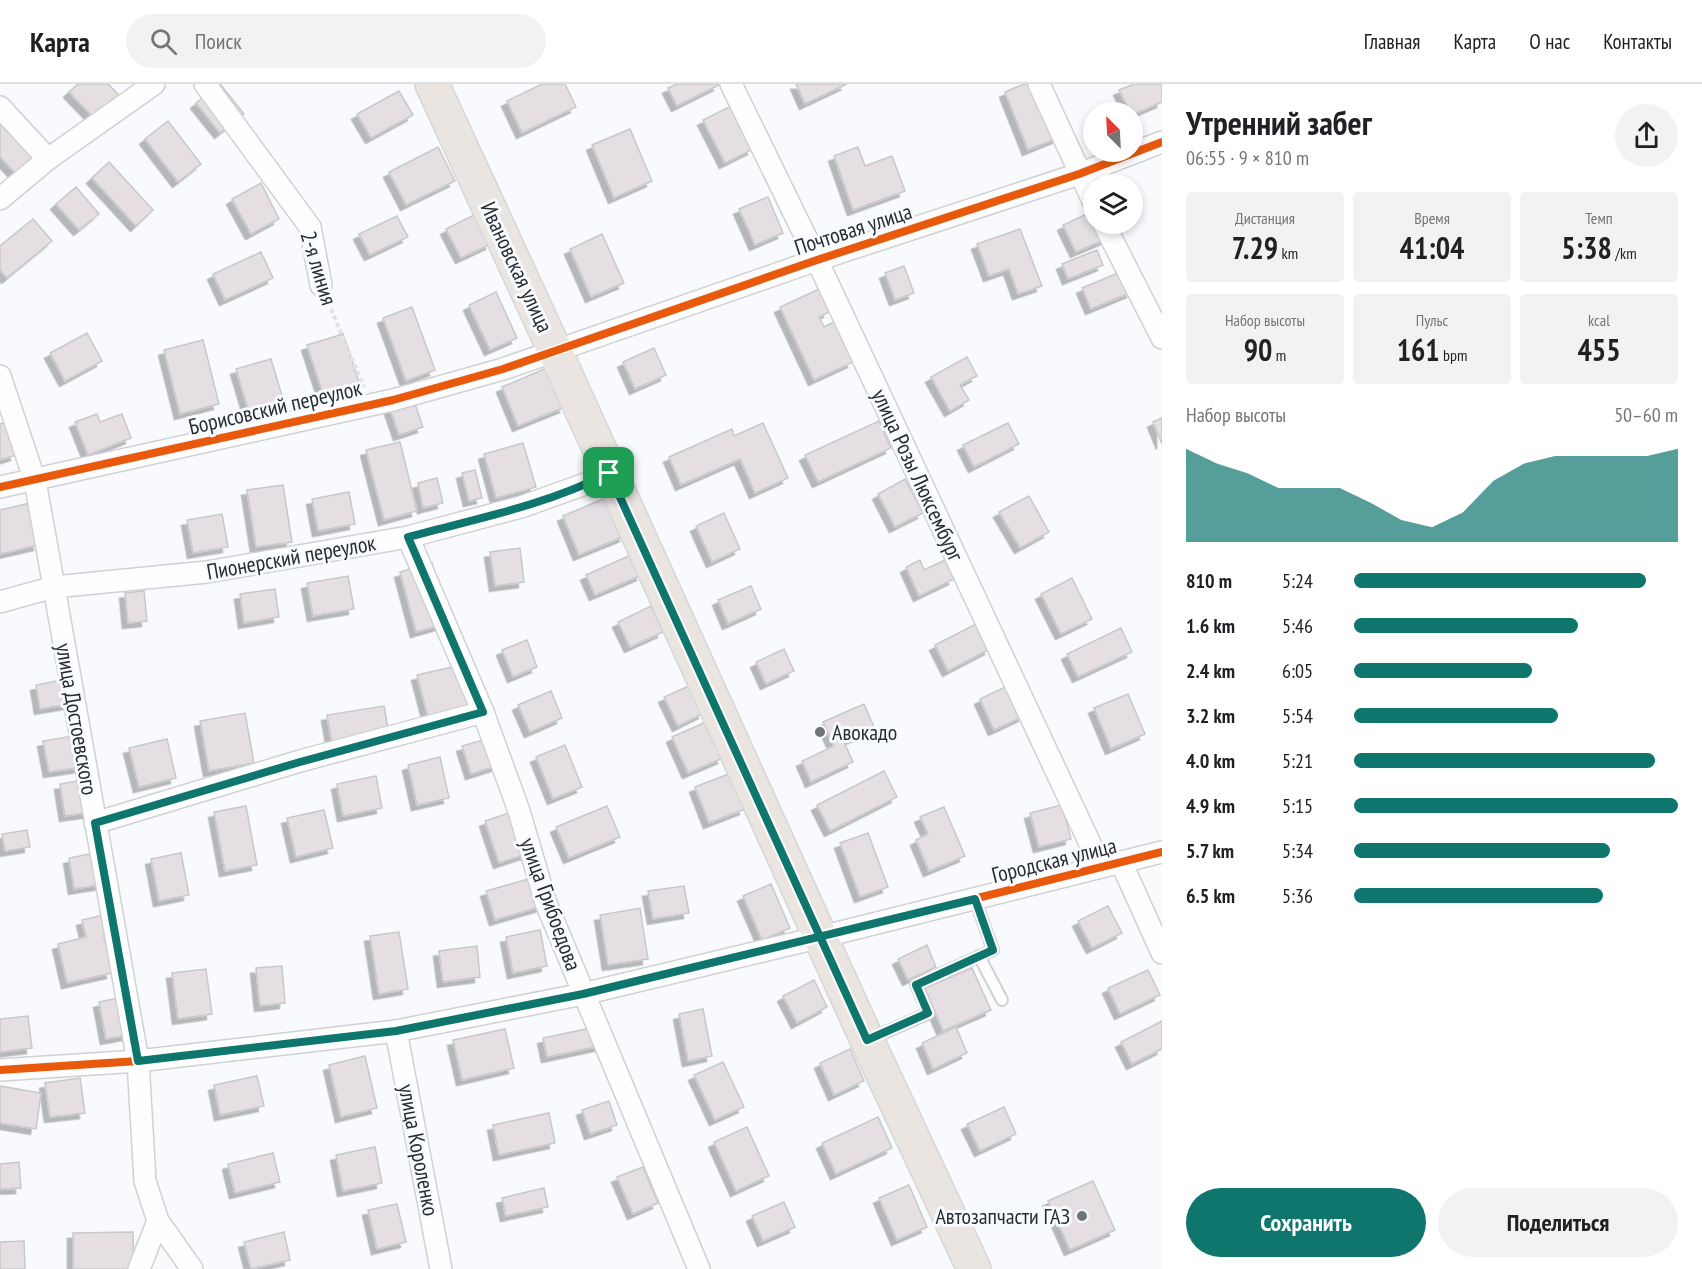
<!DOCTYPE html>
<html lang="ru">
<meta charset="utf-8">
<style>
:root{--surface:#fff;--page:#f2f2f2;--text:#202124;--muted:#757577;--line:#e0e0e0;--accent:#0f766e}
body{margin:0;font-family:"PT Sans Narrow",sans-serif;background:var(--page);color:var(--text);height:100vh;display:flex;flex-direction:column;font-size:22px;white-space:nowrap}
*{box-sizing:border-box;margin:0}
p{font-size:20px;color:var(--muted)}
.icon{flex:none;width:33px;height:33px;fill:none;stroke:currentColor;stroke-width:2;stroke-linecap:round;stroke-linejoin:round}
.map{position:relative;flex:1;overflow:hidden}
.details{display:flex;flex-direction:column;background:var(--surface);width:540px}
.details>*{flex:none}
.needle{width:39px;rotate:336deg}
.buttons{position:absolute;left:1083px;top:18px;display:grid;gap:12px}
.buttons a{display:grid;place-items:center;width:60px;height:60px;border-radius:50%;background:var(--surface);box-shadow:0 3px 9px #0003;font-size:30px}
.pin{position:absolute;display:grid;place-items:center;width:51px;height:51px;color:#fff;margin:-26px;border-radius:12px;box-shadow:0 3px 9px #0006}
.round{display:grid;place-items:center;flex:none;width:63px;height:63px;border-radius:32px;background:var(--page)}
.summary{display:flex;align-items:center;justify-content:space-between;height:102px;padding:0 24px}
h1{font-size:33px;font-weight:600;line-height:45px}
.stats{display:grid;grid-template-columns:repeat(3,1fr);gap:9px;height:102px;padding:6px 24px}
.stats div{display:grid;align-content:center;border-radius:6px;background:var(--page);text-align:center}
.stats b{font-size:30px;font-weight:600}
.stats small{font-size:16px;font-weight:400}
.stats p{font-size:16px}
.chart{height:168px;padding:12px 24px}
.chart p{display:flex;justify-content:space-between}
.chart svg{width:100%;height:108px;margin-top:6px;fill:var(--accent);opacity:.7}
.primary-button{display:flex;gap:12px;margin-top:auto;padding:12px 24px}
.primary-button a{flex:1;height:69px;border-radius:36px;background:var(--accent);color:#fff;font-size:24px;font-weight:600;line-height:69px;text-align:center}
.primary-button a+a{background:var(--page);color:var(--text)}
ul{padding:0 24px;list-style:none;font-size:20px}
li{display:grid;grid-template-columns:96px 72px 1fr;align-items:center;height:45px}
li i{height:15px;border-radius:8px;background:var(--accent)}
header{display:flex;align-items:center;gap:36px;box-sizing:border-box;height:84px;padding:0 30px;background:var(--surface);border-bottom:2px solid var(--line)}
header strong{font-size:28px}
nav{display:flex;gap:33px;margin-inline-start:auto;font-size:21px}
.search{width:420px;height:54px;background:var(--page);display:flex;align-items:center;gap:15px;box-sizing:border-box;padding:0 21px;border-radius:33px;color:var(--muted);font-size:22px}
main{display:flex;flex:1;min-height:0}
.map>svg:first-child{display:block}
.building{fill:#e5dfe3;stroke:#c8c8ca;stroke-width:1.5;filter:url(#shadow)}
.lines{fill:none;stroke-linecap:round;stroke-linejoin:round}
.service-casing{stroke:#d0d1d4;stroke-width:14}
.minor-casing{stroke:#d0d1d4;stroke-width:24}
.primary-casing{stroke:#d6d7d9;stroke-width:36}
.path{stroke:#e3e3e4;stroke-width:4;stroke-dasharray:4.5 3;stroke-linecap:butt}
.service{stroke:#fefeff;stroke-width:10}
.minor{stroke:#fefeff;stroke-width:21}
.primary{stroke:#eae5e1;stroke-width:33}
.cycleway-casing{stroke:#f7fafe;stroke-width:11}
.cycleway{stroke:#e8590c;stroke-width:8}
.route-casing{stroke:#fff;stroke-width:12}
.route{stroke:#0f766e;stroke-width:8}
.poi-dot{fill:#717476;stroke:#f7fafe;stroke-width:2}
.labels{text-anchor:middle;stroke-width:6;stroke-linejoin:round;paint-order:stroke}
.street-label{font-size:22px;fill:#292c2e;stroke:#f7fafe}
.poi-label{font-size:22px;fill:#292c2e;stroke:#f7fafe;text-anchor:start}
</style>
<header>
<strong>Карта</strong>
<div class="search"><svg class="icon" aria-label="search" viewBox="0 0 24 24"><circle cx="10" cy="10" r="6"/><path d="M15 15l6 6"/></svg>Поиск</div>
<nav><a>Главная</a><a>Карта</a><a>О нас</a><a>Контакты</a></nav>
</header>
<main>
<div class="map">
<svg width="1162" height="1185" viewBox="0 0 1162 1185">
<defs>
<filter id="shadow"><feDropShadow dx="-5.5" dy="5.5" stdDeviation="0" flood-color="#0004"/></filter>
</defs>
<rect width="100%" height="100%" fill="#f8fafd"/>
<g class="building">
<polygon points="78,0 108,0 120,12 95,35 69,8"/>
<polygon points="220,0 244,30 220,49 196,19"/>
<polygon points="542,0 565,0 576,23 522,49 507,17"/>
<polygon points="677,0 718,0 719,1 677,22 668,4"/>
<polygon points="796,0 847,0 805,20"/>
<polygon points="1024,0 1041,0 1062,52 1028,66 1005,8"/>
<polygon points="1134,0 1162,0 1162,18 1132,31 1119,6"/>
<polygon points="399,7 413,31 371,54 357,30"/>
<polygon points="731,22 753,65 725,79 703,36"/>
<polygon points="168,37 201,80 178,98 145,55"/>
<polygon points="2,38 36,75 18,92 0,73 0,40"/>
<polygon points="630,45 652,97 614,114 592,61"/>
<polygon points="438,63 455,97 406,121 389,88"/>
<polygon points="858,63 865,82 892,72 905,107 853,126 834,72"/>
<polygon points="109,78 153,126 136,142 92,94"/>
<polygon points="261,99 279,135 251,150 232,115"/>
<polygon points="76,103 99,130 79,146 56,120"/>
<polygon points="768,113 783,149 755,161 739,125"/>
<polygon points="1093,127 1094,140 1099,140 1106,155 1076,168 1063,141"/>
<polygon points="476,130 491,160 461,174 446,145"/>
<polygon points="397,132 408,153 370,171 359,150"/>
<polygon points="33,135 52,157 7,194 0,186 0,162"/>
<polygon points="1020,145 1042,202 1018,210 1009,185 989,192 977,160"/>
<polygon points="602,150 624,199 591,213 570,165"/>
<polygon points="1097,166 1103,181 1068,195 1062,180"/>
<polygon points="261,168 273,194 225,216 213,190"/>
<polygon points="904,182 914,209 895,216 885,189"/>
<polygon points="1123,187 1132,208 1091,225 1082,204"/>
<polygon points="819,205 829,228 819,233 824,243 834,238 853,278 814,296 780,223"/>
<polygon points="496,208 517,254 490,266 469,221"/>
<polygon points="412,223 435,286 406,297 383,234"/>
<polygon points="87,249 102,277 65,297 50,269"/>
<polygon points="343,250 360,301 324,313 307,261"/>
<polygon points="203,256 219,320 180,330 164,266"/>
<polygon points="654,264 666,291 635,305 623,278"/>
<polygon points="967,273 977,292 960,301 969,316 950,327 931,293"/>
<polygon points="271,275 285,322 250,332 236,285"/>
<polygon points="549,283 565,323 518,342 502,303"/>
<polygon points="414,317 423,343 399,351 390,325"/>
<polygon points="97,330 100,338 122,330 131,354 88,371 75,338"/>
<polygon points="1162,334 1162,360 1153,338"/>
<polygon points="879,337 891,364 818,398 805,371"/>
<polygon points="6,338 16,371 0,376 0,340"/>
<polygon points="763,339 788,394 755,409 740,375 681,401 669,373 732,345 734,352"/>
<polygon points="1008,339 1019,360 974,383 963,361"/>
<polygon points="400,358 417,427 384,436 366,366"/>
<polygon points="523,359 536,403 496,414 484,370"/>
<polygon points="475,386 482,414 469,417 462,389"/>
<polygon points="437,394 443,419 423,424 418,399"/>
<polygon points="905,395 923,429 895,443 878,410"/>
<polygon points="283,401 292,458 256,463 247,406"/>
<polygon points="349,408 355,440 318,447 312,415"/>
<polygon points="1029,412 1049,448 1020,464 999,428"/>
<polygon points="608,413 625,452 579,471 563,432"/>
<polygon points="30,419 39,461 0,470 0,426"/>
<polygon points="724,429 740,465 712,478 696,442"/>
<polygon points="222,430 228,463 193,469 187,436"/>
<polygon points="520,464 524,498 495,502 490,468"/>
<polygon points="633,470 642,491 595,511 586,491"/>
<polygon points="920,476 924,486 945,476 954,495 919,512 906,483"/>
<polygon points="432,479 448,539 416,548 400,488"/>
<polygon points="348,492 354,525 313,532 307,499"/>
<polygon points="1072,494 1092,535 1061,550 1041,510"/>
<polygon points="751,502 761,525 728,540 718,516"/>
<polygon points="275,505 279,533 244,539 240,510"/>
<polygon points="144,507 147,537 128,539 125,509"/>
<polygon points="651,522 663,548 630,563 618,538"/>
<polygon points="976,540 990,565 948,587 935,561"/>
<polygon points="1121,544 1132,568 1078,593 1067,570"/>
<polygon points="527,556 537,583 513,593 502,566"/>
<polygon points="784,565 794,587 766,600 756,578"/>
<polygon points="461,581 472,622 428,633 417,591"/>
<polygon points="78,593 82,618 40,625 36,601"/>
<polygon points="691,601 704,629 678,642 664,613"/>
<polygon points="1009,601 1024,632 994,646 980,615"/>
<polygon points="551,607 562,634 530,648 518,621"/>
<polygon points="1128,610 1145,650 1111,665 1094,624"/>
<polygon points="864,620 875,645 844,658 853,678 811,698 802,677 834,662 823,638"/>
<polygon points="384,622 389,650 332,660 327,631"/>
<polygon points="245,629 254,679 209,687 200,637"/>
<polygon points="706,638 723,674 688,689 672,653"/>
<polygon points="84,650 89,682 49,688 43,657"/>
<polygon points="501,651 509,678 471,690 462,662"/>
<polygon points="167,655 176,694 139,703 129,664"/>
<polygon points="565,661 582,703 553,715 536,673"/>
<polygon points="440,673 449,714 417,721 408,681"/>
<polygon points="884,687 897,713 830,747 817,721"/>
<polygon points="731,689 745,725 709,739 695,703"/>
<polygon points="376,692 382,724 343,732 337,700"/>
<polygon points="88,695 93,728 65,732 60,700"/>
<polygon points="1062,721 1071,755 1039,763 1030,729"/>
<polygon points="246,722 257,781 225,787 214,728"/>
<polygon points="607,722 620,753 569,774 556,743"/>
<polygon points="944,723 965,772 929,787 916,756 928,750 920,733"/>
<polygon points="524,724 538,766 499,779 485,737"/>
<polygon points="324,726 333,764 296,773 287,734"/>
<polygon points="27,746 30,763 5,767 2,750"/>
<polygon points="868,749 888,803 860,813 840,759"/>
<polygon points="105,767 111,799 74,805 69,774"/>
<polygon points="181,769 189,811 159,817 151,775"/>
<polygon points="542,791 550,820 495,836 486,807"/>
<polygon points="771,800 790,844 762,856 743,812"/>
<polygon points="684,802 689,829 653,835 648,807"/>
<polygon points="1108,822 1122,849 1092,864 1078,837"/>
<polygon points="640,824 648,875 608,881 600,831"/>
<polygon points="117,828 121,849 104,853 112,889 67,899 58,860 86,853 82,836"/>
<polygon points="540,846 547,882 513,889 506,853"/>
<polygon points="399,848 408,905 379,910 370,852"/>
<polygon points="927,861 936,883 908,896 898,875"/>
<polygon points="477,862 480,893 443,898 439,867"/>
<polygon points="282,882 285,919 260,922 256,884"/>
<polygon points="972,884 991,926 943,947 925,904"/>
<polygon points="206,885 212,930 178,935 172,889"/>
<polygon points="1148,886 1160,911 1120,930 1108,904"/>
<polygon points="814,896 827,923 797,939 783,912"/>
<polygon points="132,911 139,949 106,955 99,918"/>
<polygon points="703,925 712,972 688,977 679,930"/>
<polygon points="28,932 32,964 0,968 0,935"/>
<polygon points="1162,937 1162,965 1132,980 1121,958"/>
<polygon points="605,941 609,960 547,973 543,954"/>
<polygon points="956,943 967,969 933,985 922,959"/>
<polygon points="505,945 514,984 462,996 453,956"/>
<polygon points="850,965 864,997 834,1011 820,979"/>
<polygon points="365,972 377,1024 341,1033 329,981"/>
<polygon points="723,978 744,1023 715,1036 694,991"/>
<polygon points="257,992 264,1022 220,1031 214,1001"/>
<polygon points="80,994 85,1029 50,1033 45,999"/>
<polygon points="0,1002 41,1009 36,1045 0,1039"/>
<polygon points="609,1017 617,1041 590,1050 582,1026"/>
<polygon points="1004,1023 1016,1050 980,1067 967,1040"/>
<polygon points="549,1029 555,1059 499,1071 493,1041"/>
<polygon points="878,1033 892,1064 836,1090 822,1059"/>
<polygon points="747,1043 769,1092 736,1107 714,1058"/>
<polygon points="375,1063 382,1099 343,1107 336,1071"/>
<polygon points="273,1069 280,1098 235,1109 228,1080"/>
<polygon points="19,1078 21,1104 0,1105 0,1080"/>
<polygon points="643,1083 658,1119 633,1130 617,1093"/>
<polygon points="1093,1097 1115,1146 1070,1166 1048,1117"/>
<polygon points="909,1101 927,1143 897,1156 879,1114"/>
<polygon points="544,1104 548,1123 506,1132 502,1114"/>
<polygon points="784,1118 795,1143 763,1157 752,1132"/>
<polygon points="397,1120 406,1158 377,1165 368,1126"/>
<polygon points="133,1148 134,1185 73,1185 73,1149"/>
<polygon points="284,1148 290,1176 251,1185 244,1158"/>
<polygon points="24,1157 25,1185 0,1185 0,1158"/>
</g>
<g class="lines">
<defs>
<g id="service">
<polyline points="979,872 1002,916"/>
<polyline points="870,955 929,929 916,901 993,866 975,815"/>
</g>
<g id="minor">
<polyline points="205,0 310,143 321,201"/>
<polyline points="731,0 817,176 1101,783"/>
<polyline points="1039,0 1094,119"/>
<polyline points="0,23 48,75"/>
<polyline points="0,115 48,75 154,0"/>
<polyline points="1104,140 1162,254"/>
<polyline points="0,292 35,397 54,503 138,977 145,1097 158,1137 192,1185"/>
<polyline points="0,403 393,316 503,285 817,176 1079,90 1162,58"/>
<polyline points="408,453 483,628 519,727 546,819 699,1185"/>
<polyline points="0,518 54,503 207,488 408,453 521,423 588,399 610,389"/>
<polyline points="95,739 300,677 483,628"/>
<polyline points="1121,778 1162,869"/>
<polyline points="396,947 441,1185"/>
<polyline points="0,986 138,977 396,947 583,910 821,853 1162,768"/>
<polyline points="139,1185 158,1137"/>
</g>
<polyline id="primary" points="432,0 555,267 867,956 974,1185"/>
</defs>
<use href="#service" class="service-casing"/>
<use href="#minor" class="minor-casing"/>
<use href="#primary" class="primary-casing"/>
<polyline class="path" points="328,218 364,303"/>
<use href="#service" class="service"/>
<use href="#minor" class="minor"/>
<use href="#primary" class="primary"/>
<defs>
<g id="cycleway">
<polyline points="0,403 393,316 503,285 817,176 1079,90 1162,58"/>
<polyline points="0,986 138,977 396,947 583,910 821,853 1162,768"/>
</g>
</defs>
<use href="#cycleway" class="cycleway-casing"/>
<use href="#cycleway" class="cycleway"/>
</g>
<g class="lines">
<defs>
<path id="route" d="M 609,389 C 547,421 475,435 408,453 L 483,628 L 300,678 L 95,739 L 138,977 L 396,947 L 583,910 L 975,815 L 993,866 L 916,901 L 928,929 L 867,956 L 609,389"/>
</defs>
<use href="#route" class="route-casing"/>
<use href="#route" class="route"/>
</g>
<g class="poi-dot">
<circle cx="820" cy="648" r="6"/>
<circle cx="1082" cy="1132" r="6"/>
</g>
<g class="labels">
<g class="street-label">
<text transform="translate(853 145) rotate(-18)" y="8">Почтовая улица</text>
<text transform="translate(517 183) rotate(65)" y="8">Ивановская улица</text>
<text transform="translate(319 184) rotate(73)" y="8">2-я линия</text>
<text transform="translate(275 323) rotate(-13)" y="8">Борисовский переулок</text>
<text transform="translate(918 391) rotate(65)" y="8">улица Розы Люксембург</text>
<text transform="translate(291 473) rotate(-10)" y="8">Пионерский переулок</text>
<text transform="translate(77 635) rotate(80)" y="8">улица Достоевского</text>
<text transform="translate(1054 776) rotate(-14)" y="8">Городская улица</text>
<text transform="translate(551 820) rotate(70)" y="8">улица Грибоедова</text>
<text transform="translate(419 1066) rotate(79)" y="8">улица Короленко</text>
</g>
<g class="poi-label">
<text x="832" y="656">Авокадо</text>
<text x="1070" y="1140" text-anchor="end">Автозапчасти ГАЗ</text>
</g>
</g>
</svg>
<div class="buttons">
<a><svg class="needle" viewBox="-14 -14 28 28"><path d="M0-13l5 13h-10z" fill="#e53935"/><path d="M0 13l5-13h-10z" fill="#757577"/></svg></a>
<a><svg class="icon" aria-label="layers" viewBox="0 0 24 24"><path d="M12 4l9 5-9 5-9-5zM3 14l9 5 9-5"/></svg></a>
</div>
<div class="pin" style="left:609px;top:389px;background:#1e9e55"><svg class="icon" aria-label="arrive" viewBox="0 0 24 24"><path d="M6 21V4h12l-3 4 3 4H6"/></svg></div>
</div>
<section class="details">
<div class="summary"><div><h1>Утренний забег</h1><p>06:55 · 9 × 810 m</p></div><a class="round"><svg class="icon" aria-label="share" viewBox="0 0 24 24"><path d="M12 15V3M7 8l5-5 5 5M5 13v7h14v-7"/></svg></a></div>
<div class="stats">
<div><p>Дистанция</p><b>7.29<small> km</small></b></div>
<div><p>Время</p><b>41:04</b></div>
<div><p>Темп</p><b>5:38<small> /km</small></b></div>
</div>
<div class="stats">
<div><p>Набор высоты</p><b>90<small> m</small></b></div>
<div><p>Пульс</p><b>161<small> bpm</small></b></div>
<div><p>kcal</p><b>455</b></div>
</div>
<div class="chart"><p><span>Набор высоты</span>50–60 m</p>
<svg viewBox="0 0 160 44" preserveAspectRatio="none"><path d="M0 44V6L10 12L20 16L30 22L40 22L50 22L60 28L70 35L80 38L90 32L100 19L110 12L120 9L130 9L140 9L150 9L160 6V44z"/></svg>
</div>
<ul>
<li><b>810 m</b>5:24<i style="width:90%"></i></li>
<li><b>1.6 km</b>5:46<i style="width:69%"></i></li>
<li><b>2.4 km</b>6:05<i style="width:55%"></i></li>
<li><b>3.2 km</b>5:54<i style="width:63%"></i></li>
<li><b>4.0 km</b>5:21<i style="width:93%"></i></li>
<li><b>4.9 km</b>5:15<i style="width:100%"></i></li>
<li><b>5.7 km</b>5:34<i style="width:79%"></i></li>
<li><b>6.5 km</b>5:36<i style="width:77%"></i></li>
</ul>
<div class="primary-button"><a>Сохранить</a><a>Поделиться</a></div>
</section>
</main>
